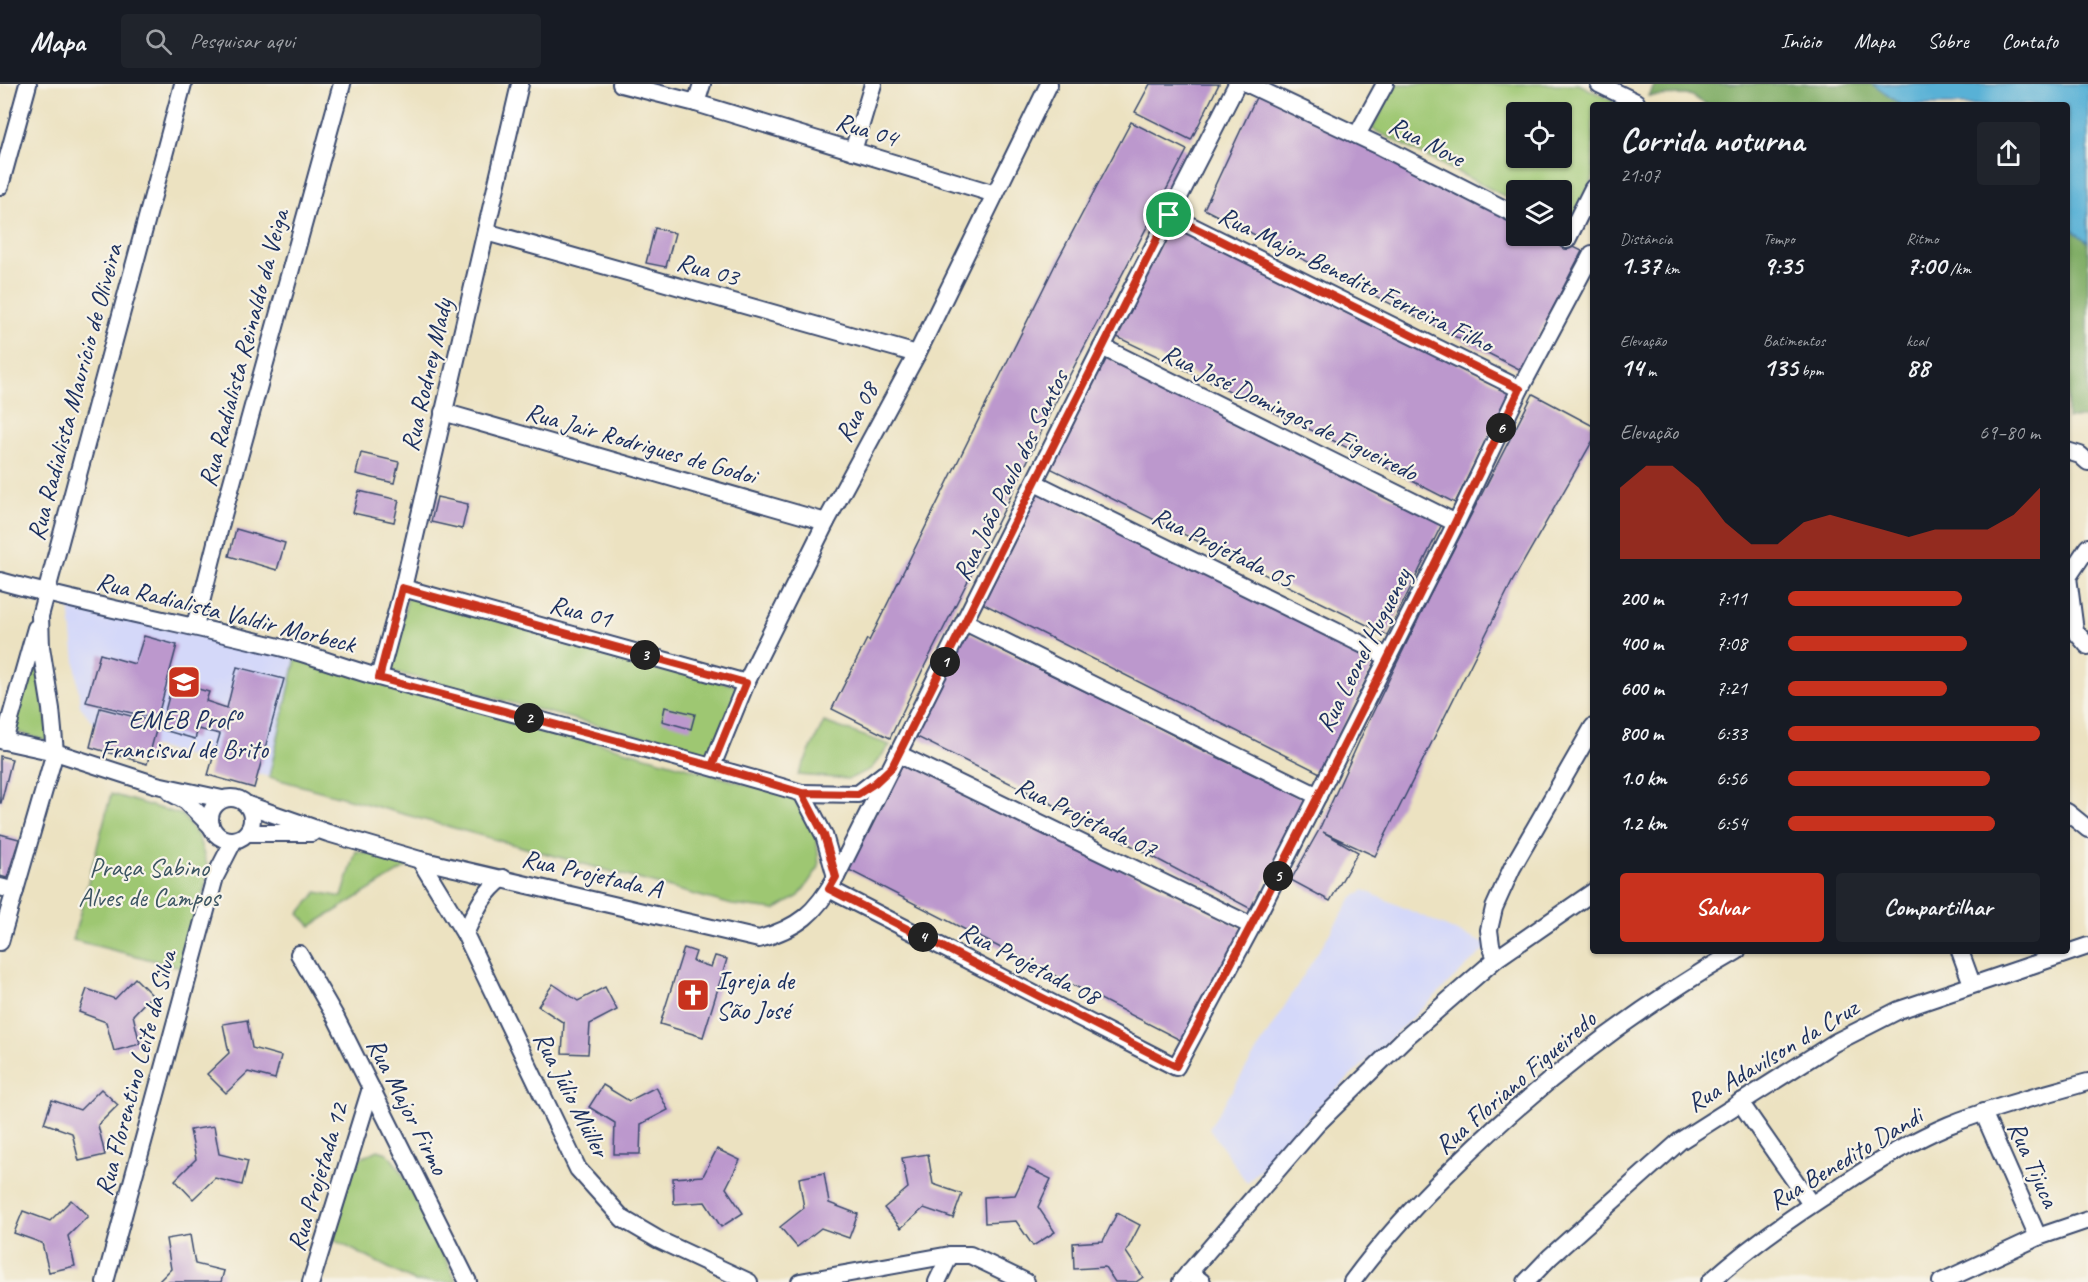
<!DOCTYPE html>
<html lang="pt">
<meta charset="utf-8">
<style>
:root{--surface:#171b24;--page:#20242c;--text:#f1f3f6;--muted:#9ea1a6;--line:#363941;--accent:#c8321e}
body{margin:0;font-family:Caveat,sans-serif;background:var(--page);color:var(--text);height:100vh;display:flex;flex-direction:column;font-size:22px;white-space:nowrap}
*{box-sizing:border-box;margin:0}
p{font-size:20px;color:var(--muted)}
.icon{flex:none;width:33px;height:33px;fill:none;stroke:currentColor;stroke-width:2;stroke-linecap:round;stroke-linejoin:round}
.map{position:relative;flex:1;overflow:hidden}
.drawer{position:absolute;left:1590px;top:18px;width:480px;height:852px;display:flex;flex-direction:column;background:var(--surface);border-radius:6px;box-shadow:0 2px 4px #0004}
.drawer>*{flex:none}
.fabs{position:absolute;left:1506px;top:18px;display:grid;gap:12px}
.fabs a{display:grid;place-items:center;width:66px;height:66px;border-radius:6px;background:var(--surface);box-shadow:0 2px 4px #0004;font-size:30px}
.pin{position:absolute;display:grid;place-items:center;width:51px;height:51px;color:#fff;margin:-26px;border:3px solid #fff;border-radius:50%;box-shadow:0 2px 6px #0007}
.km{position:absolute;width:30px;height:30px;margin:-15px;border-radius:50%;background:#222;color:#fff;font-size:16px;line-height:30px;text-align:center}
.round{display:grid;place-items:center;flex:none;width:63px;height:63px;border-radius:6px;background:var(--page)}
.overview{display:flex;align-items:center;justify-content:space-between;height:102px;padding:0 30px}
h1{font-size:33px;font-weight:700;line-height:45px}
.stats{display:grid;grid-template-columns:repeat(3,1fr);gap:9px;height:102px;padding:6px 30px}
.stats div{display:grid;align-content:center}
.stats b{font-size:26px;font-weight:700}
.stats small{font-size:16px;font-weight:400}
.stats p{font-size:16px}
.chart{height:168px;padding:12px 30px}
.chart p{display:flex;justify-content:space-between}
.chart svg{width:100%;height:108px;margin-top:6px;fill:var(--accent);opacity:.7}
.primary-button{display:flex;gap:12px;margin-top:auto;padding:12px 30px}
.primary-button a{flex:1;height:69px;border-radius:6px;background:var(--accent);color:#fff;font-size:24px;font-weight:700;line-height:69px;text-align:center}
.primary-button a+a{background:var(--page);color:var(--text)}
ul{padding:0 30px;list-style:none;font-size:20px}
li{display:grid;grid-template-columns:96px 72px 1fr;align-items:center;height:45px}
li i{height:15px;border-radius:8px;background:var(--accent)}
header{display:flex;align-items:center;gap:36px;box-sizing:border-box;height:84px;padding:0 30px;background:var(--surface);border-bottom:2px solid var(--line)}
header strong{font-size:28px}
nav{display:flex;gap:33px;margin-inline-start:auto;font-size:21px}
.search{width:420px;height:54px;background:var(--page);display:flex;align-items:center;gap:15px;box-sizing:border-box;padding:0 21px;border-radius:6px;color:var(--muted);font-size:22px}
.map>svg:first-child{display:block}
.built{fill:#d4d8f9}
.green{fill:#9ec772;stroke:#5c7b68;stroke-width:1.5;fill-rule:evenodd}
.forest{fill:#7eac64;stroke:#4c6e61;stroke-width:1.5}
.water{fill:#58b1d6;stroke:#3a709a;stroke-width:1.5}
.building{fill:#bc98cd}
.lines{fill:none;stroke-linecap:round;stroke-linejoin:round}
.street-casing{stroke:#3a4a6d;stroke-width:20}
.street{stroke:#fff;stroke-width:16}
.route-casing{stroke:#fff;stroke-width:12}
.route{stroke:#c8321e;stroke-width:8}
.labels{text-anchor:middle;stroke-width:4.5;stroke-linejoin:round;paint-order:stroke}
.street-label{font-size:26px;fill:#1b2f5e;stroke:#f7f3e8}
.poi-label{font-size:26px;fill:#1b2f5e;stroke:#f7f3e8}
.park-label{font-size:26px;fill:#3c5563;stroke:#f7f3e8}
</style>
<header>
<strong>Mapa</strong>
<div class="search"><svg class="icon" aria-label="search" viewBox="0 0 24 24"><circle cx="10" cy="10" r="6"/><path d="M15 15l6 6"/></svg>Pesquisar aqui</div>
<nav><a>Início</a><a>Mapa</a><a>Sobre</a><a>Contato</a></nav>
</header>
<div class="map">
<svg width="2088" height="1198" viewBox="0 0 2088 1198">
<rect width="100%" height="100%" fill="#f7f3e8"/>
<filter id="ink" filterUnits="userSpaceOnUse"><feTurbulence type="fractalNoise" baseFrequency=".0167" numOctaves="2"/><feDisplacementMap in="SourceGraphic" scale="12" xChannelSelector="R" yChannelSelector="G"/><feConvolveMatrix kernelMatrix="1 2 1 2 8 2 1 2 1" color-interpolation-filters="sRGB"/></filter>
<filter id="wash" filterUnits="userSpaceOnUse"><feTurbulence type="fractalNoise" baseFrequency=".008" numOctaves="4" result="noise"/><feDisplacementMap in="SourceGraphic" scale="24" xChannelSelector="R" yChannelSelector="G"/><feGaussianBlur stdDeviation="1.35" result="paint"/><feColorMatrix in="noise" values="0 0 0 0 0 0 0 0 0 0 0 0 0 0 0 0 0 1.4 0 .05"/><feComposite in="paint" operator="in"/></filter>
<g filter="url(#wash)">
<rect width="100%" height="100%" fill="#ece2c1"/>
<g class="built">
<polygon points="69,522 296,574 269,693 101,649 80,622"/>
<polygon points="1364,806 1485,860 1485,865 1315,1026 1247,1099 1209,1044 1351,815"/>
</g>
<g class="green">
<path d="M 1396,0 L 1579,0 L 1620,21 L 1593,21 L 1593,95 L 1568,144 L 1562,140 L 1562,106 L 1516,106 L 1516,118 L 1372,45 ZM 1516,28 L 1562,28 L 1562,74 L 1516,74 Z"/>
<polygon points="408,512 740,603 710,671 391,587"/>
<polygon points="34,562 50,658 11,646"/>
<polygon points="296,574 799,715 816,743 819,783 799,812 775,826 732,821 269,693"/>
<polygon points="824,638 890,661 871,685 849,695 798,691"/>
<polygon points="111,710 182,731 198,752 209,787 184,884 73,856"/>
<polygon points="356,767 415,778 311,842 299,830 317,808 342,813"/>
<polygon points="378,1066 387,1069 399,1084 457,1198 416,1198 332,1155 355,1077"/>
</g>
<g class="forest">
<polygon points="1655,0 1872,0 1901,21 1707,21 1690,11 1649,12"/>
<polygon points="2067,142 2088,158 2088,334 2067,334"/>
</g>
<polygon class="water" points="1872,0 2088,0 2088,158 2067,142 2067,21 1901,21"/>
<g id="blocks">
<g class="building">
<polygon points="1150,0 1219,0 1191,56 1135,28"/>
<polygon points="1259,7 1516,135 1516,152 1551,152 1582,167 1521,286 1204,125"/>
<polygon points="1131,38 1187,66 1053,323 1009,416 924,583 890,654 832,625 867,555 869,557 1056,179"/>
<polygon points="1171,137 1511,306 1455,419 1338,359 1115,252"/>
<polygon points="655,144 675,149 666,183 646,179"/>
<polygon points="1103,271 1443,438 1387,551 1050,384"/>
<polygon points="1533,310 1593,342 1593,356 1512,498 1375,772 1323,748 1358,768 1330,817 1291,796 1319,746 1362,651 1429,513"/>
<polygon points="361,369 399,378 394,399 356,390"/>
<polygon points="1036,405 1378,572 1320,689 980,518"/>
<polygon points="359,407 399,416 394,438 353,429"/>
<polygon points="437,413 468,420 462,445 431,438"/>
<polygon points="236,445 285,459 277,486 229,472"/>
<polygon points="965,547 1033,582 1147,637 1190,660 1306,716 1253,826 1070,729 913,651"/>
<polygon points="144,552 177,561 157,635 86,618 100,570 135,580"/>
<polygon points="237,583 284,595 254,704 208,691 220,650 198,645 195,655 160,645 173,598 209,608 206,617 227,624"/>
<polygon points="665,623 695,630 691,645 662,637"/>
<polygon points="100,624 158,639 147,680 90,663"/>
<polygon points="0,672 12,675 1,719 0,719"/>
<polygon points="902,675 1245,846 1186,959 847,785"/>
<polygon points="0,750 19,755 7,794 0,792"/>
<polygon points="684,864 696,868 693,877 711,883 715,872 727,875 703,953 660,940"/>
<polygon points="135,894 152,911 133,931 140,960 114,967 106,938 79,928 87,905 115,915"/>
<polygon points="553,900 578,917 605,903 617,926 590,940 588,970 562,969 564,939 538,922"/>
<polygon points="247,936 252,964 281,972 275,995 248,988 226,1009 207,990 229,969 223,940"/>
<polygon points="603,1001 629,1017 656,1003 668,1026 641,1040 640,1070 614,1070 615,1039 589,1023"/>
<polygon points="101,1005 118,1021 98,1041 105,1071 79,1077 72,1049 44,1039 52,1016 80,1026"/>
<polygon points="214,1042 219,1070 248,1077 242,1101 215,1094 193,1115 175,1096 196,1075 190,1046"/>
<polygon points="717,1065 740,1076 726,1104 743,1129 721,1143 705,1118 674,1120 673,1094 703,1092"/>
<polygon points="928,1070 933,1100 962,1110 953,1134 924,1124 901,1144 884,1124 908,1104 902,1074"/>
<polygon points="1028,1084 1051,1095 1038,1123 1055,1148 1033,1162 1016,1137 985,1139 984,1113 1015,1111"/>
<polygon points="824,1089 829,1119 858,1130 849,1154 821,1144 797,1163 780,1143 804,1124 799,1094"/>
<polygon points="71,1116 88,1132 68,1152 75,1182 49,1188 42,1159 14,1149 23,1127 50,1137"/>
<polygon points="1117,1129 1140,1141 1126,1168 1143,1193 1136,1198 1115,1198 1105,1183 1074,1185 1073,1159 1103,1157"/>
<polygon points="190,1151 195,1180 224,1187 221,1198 158,1198 171,1185 166,1155"/>
</g>
</g>
</g>
<g filter="url(#ink)">
<use href="#blocks" fill-opacity="0" stroke="#3a4a6d" stroke-width="1.5"/>
<g class="lines">
<defs>
<g id="street">
<polyline points="621,0 696,19 995,110"/>
<polyline points="1248,0 1382,63 1516,131"/>
<polyline points="1599,0 1636,18 1634,21"/>
<polyline points="696,19 702,0"/>
<polyline points="1357,51 1385,0"/>
<polyline points="853,67 873,0"/>
<polyline points="0,102 28,0"/>
<polyline points="1169,131 1520,305"/>
<polyline points="486,148 917,270"/>
<polyline points="1567,156 1593,104"/>
<polyline points="1102,263 1456,439"/>
<polyline points="443,328 826,438"/>
<polyline points="2067,367 2080,371 2088,378"/>
<polyline points="1035,399 1388,573"/>
<polyline points="2068,493 2075,547"/>
<polyline points="2068,493 2088,463"/>
<path d="M 0,497 C 95,523 192,541 287,565 C 319,573 350,586 382,594 C 522,632 663,668 802,709 L 824,751 L 836,793"/>
<polyline points="403,504 746,599"/>
<polyline points="965,538 1318,712"/>
<polyline points="195,542 223,431 342,0"/>
<polyline points="2075,547 2088,562"/>
<polyline points="379,593 403,504 520,0"/>
<polyline points="0,656 55,668 157,701 222,715"/>
<polyline points="4,657 36,544"/>
<polyline points="898,670 1252,842"/>
<polyline points="712,682 746,599 826,438 917,270 1049,0"/>
<polyline points="171,709 186,717 211,742"/>
<polyline points="802,709 858,710 884,690"/>
<circle cx="231" cy="735" r="21"/>
<path d="M 248,721 L 328,749 L 420,776 L 759,855 C 798,844 816,829 836,793 L 1102,263 L 1237,0"/>
<polyline points="2067,728 2088,745"/>
<polyline points="248,749 312,749"/>
<polyline points="420,776 465,850 578,1085 623,1135 659,1156 749,1198"/>
<polyline points="0,803 15,807"/>
<polyline points="829,805 1176,983 1252,842 1456,439 1520,305 1592,170"/>
<path d="M 465,850 C 476,826 482,810 503,794"/>
<polyline points="0,858 55,668 51,625 41,563 40,532 183,0"/>
<polyline points="1960,867 1972,900"/>
<polyline points="299,870 336,934 468,1198"/>
<polyline points="1496,875 1491,861 1489,846 1494,824 1512,784 1593,643"/>
<polyline points="1740,1018 1811,1120"/>
<polyline points="1983,1028 2038,1153"/>
<polyline points="1189,1188 1202,1198"/>
<polyline points="105,1198 215,793 234,756"/>
<polyline points="311,1198 371,1004"/>
<polyline points="800,1198 950,1171 970,1171 1026,1198"/>
<polyline points="937,1198 950,1171"/>
<polyline points="1181,1198 1317,1040 1404,955 1496,875 1593,808"/>
<path d="M 1352,1198 C 1382,1157 1418,1118 1455,1082 C 1541,997 1632,927 1737,867"/>
<polyline points="1526,1198 1550,1173 1680,1057 1834,959 1899,926 2088,862"/>
<path d="M 1710,1198 C 1751,1161 1796,1130 1842,1101 C 1876,1078 1911,1057 1949,1041 C 1994,1023 2042,1011 2088,998"/>
<polyline points="1941,1198 2038,1153 2088,1136"/>
</g>
</defs>
<use href="#street" class="street-casing"/>
<use href="#street" class="street"/>
</g>
</g>
<g class="lines" filter="url(#ink)">
<defs>
<path id="route" d="M 1169,131 L 892,683 L 875,699 L 858,710 L 802,709 L 712,682 L 379,594 L 402,504 L 746,599 L 712,682 L 802,709 L 824,751 L 836,793 L 829,805 L 1176,982 C 1297,760 1410,533 1520,305 L 1169,131"/>
</defs>
<use href="#route" class="route-casing"/>
<use href="#route" class="route"/>
</g>
<defs>
<symbol id="school-square" viewBox="-11 -11 22 22"><rect x="-9" y="-9" width="18" height="18" rx="4" fill="#c8321e" stroke="#f7f3e8"/><path d="M0-5L7-2L0 1L-7-2ZM-4 1L0 2.5L4 1V4Q0 6-4 4Z" fill="#fff"/></symbol>
<symbol id="church-square" viewBox="-11 -11 22 22"><rect x="-9" y="-9" width="18" height="18" rx="4" fill="#c8321e" stroke="#f7f3e8"/><path d="M-1.2-6h2.4v3.5h3.3v2.4h-3.3V6h-2.4V-.1h-3.3v-2.4h3.3Z" fill="#fff"/></symbol>
</defs>
<g fill-rule="evenodd">
<use href="#school-square" x="165" y="579" width="38" height="38"/>
<use href="#church-square" x="674" y="892" width="38" height="38"/>
</g>
<g class="labels">
<g class="street-label">
<text transform="translate(867 45) rotate(17)" y="9">Rua 04</text>
<text transform="translate(1427 57) rotate(27)" y="9">Rua Nove</text>
<text transform="translate(708 185) rotate(16)" y="9">Rua 03</text>
<text transform="translate(1356 195) rotate(26)" y="9">Rua Major Benedito Ferreira Filho</text>
<text transform="translate(243 264) rotate(-75)" y="9">Rua Radialista Reinaldo da Veiga</text>
<text transform="translate(426 291) rotate(-77)" y="9">Rua Rodney Mady</text>
<text transform="translate(74 308) rotate(-75)" y="9">Rua Radialista Maurício de Oliveira</text>
<text transform="translate(856 328) rotate(-62)" y="9">Rua 08</text>
<text transform="translate(1290 328) rotate(26)" y="9">Rua José Domingos de Figueiredo</text>
<text transform="translate(641 359) rotate(16)" y="9">Rua Jair Rodrigues de Godoi</text>
<text transform="translate(1010 391) rotate(-64)" y="9">Rua João Paulo dos Santos</text>
<text transform="translate(1223 463) rotate(26)" y="9">Rua Projetada 05</text>
<text transform="translate(581 527) rotate(15)" y="9">Rua 01</text>
<text transform="translate(226 528) rotate(14)" y="9">Rua Radialista Valdir Morbeck</text>
<text transform="translate(1363 566) rotate(-63)" y="9">Rua Leonel Hugueney</text>
<text transform="translate(1086 733) rotate(26)" y="9">Rua Projetada 07</text>
<text transform="translate(592 789) rotate(13)" y="9">Rua Projetada A</text>
<text transform="translate(1030 879) rotate(27)" y="9">Rua Projetada 08</text>
<text transform="translate(1772 971) rotate(-31)" y="9">Rua Adavilson da Cruz</text>
<text transform="translate(135 989) rotate(-75)" y="9">Rua Florentino Leite da Silva</text>
<text transform="translate(1515 998) rotate(-41)" y="9">Rua Floriano Figueiredo</text>
<text transform="translate(572 1010) rotate(63)" y="9">Rua Júlio Müller</text>
<text transform="translate(408 1022) rotate(63)" y="9">Rua Major Firmo</text>
<text transform="translate(1845 1074) rotate(-31)" y="9">Rua Benedito Dandi</text>
<text transform="translate(2034 1080) rotate(66)" y="9">Rua Tijuca</text>
<text transform="translate(317 1093) rotate(-73)" y="9">Rua Projetada 12</text>
</g>
<g class="poi-label">
<text x="184" y="644">EMEB Profº<tspan x="184" dy="30">Francisval de Brito</tspan></text>
<text x="716" y="905" text-anchor="start">Igreja de<tspan x="716" dy="30">São José</tspan></text>
</g>
<g class="park-label">
<text x="149" y="792">Praça Sabino<tspan x="149" dy="30">Alves de Campos</tspan></text>
</g>
</g>
</svg>
<div class="fabs">
<a><svg class="icon" aria-label="locate" viewBox="0 0 24 24"><circle cx="12" cy="12" r="6"/><path d="M12 2v4M12 18v4M2 12h4M18 12h4"/></svg></a>
<a><svg class="icon" aria-label="layers" viewBox="0 0 24 24"><path d="M12 4l9 5-9 5-9-5zM3 14l9 5 9-5"/></svg></a>
</div>
<div class="pin" style="left:1169px;top:131px;background:#1e9e55"><svg class="icon" aria-label="arrive" viewBox="0 0 24 24"><path d="M6 21V4h12l-3 4 3 4H6"/></svg></div>
<b class="km" style="left:945px;top:578px">1</b>
<b class="km" style="left:529px;top:634px">2</b>
<b class="km" style="left:645px;top:571px">3</b>
<b class="km" style="left:923px;top:853px">4</b>
<b class="km" style="left:1278px;top:792px">5</b>
<b class="km" style="left:1501px;top:344px">6</b>
<section class="drawer">
<div class="overview"><div><h1>Corrida noturna</h1><p>21:07</p></div><a class="round"><svg class="icon" aria-label="share" viewBox="0 0 24 24"><path d="M12 15V3M7 8l5-5 5 5M5 13v7h14v-7"/></svg></a></div>
<div class="stats">
<div><p>Distância</p><b>1.37<small> km</small></b></div>
<div><p>Tempo</p><b>9:35</b></div>
<div><p>Ritmo</p><b>7:00<small> /km</small></b></div>
</div>
<div class="stats">
<div><p>Elevação</p><b>14<small> m</small></b></div>
<div><p>Batimentos</p><b>135<small> bpm</small></b></div>
<div><p>kcal</p><b>88</b></div>
</div>
<div class="chart"><p><span>Elevação</span>69–80 m</p>
<svg viewBox="0 0 160 44" preserveAspectRatio="none"><path d="M0 44V15L10 6L20 6L30 15L40 29L50 38L60 38L70 29L80 26L90 29L100 32L110 35L120 32L130 32L140 32L150 26L160 15V44z"/></svg>
</div>
<ul>
<li><b>200 m</b>7:11<i style="width:69%"></i></li>
<li><b>400 m</b>7:08<i style="width:71%"></i></li>
<li><b>600 m</b>7:21<i style="width:63%"></i></li>
<li><b>800 m</b>6:33<i style="width:100%"></i></li>
<li><b>1.0 km</b>6:56<i style="width:80%"></i></li>
<li><b>1.2 km</b>6:54<i style="width:82%"></i></li>
</ul>
<div class="primary-button"><a>Salvar</a><a>Compartilhar</a></div>
</section>
</div>
